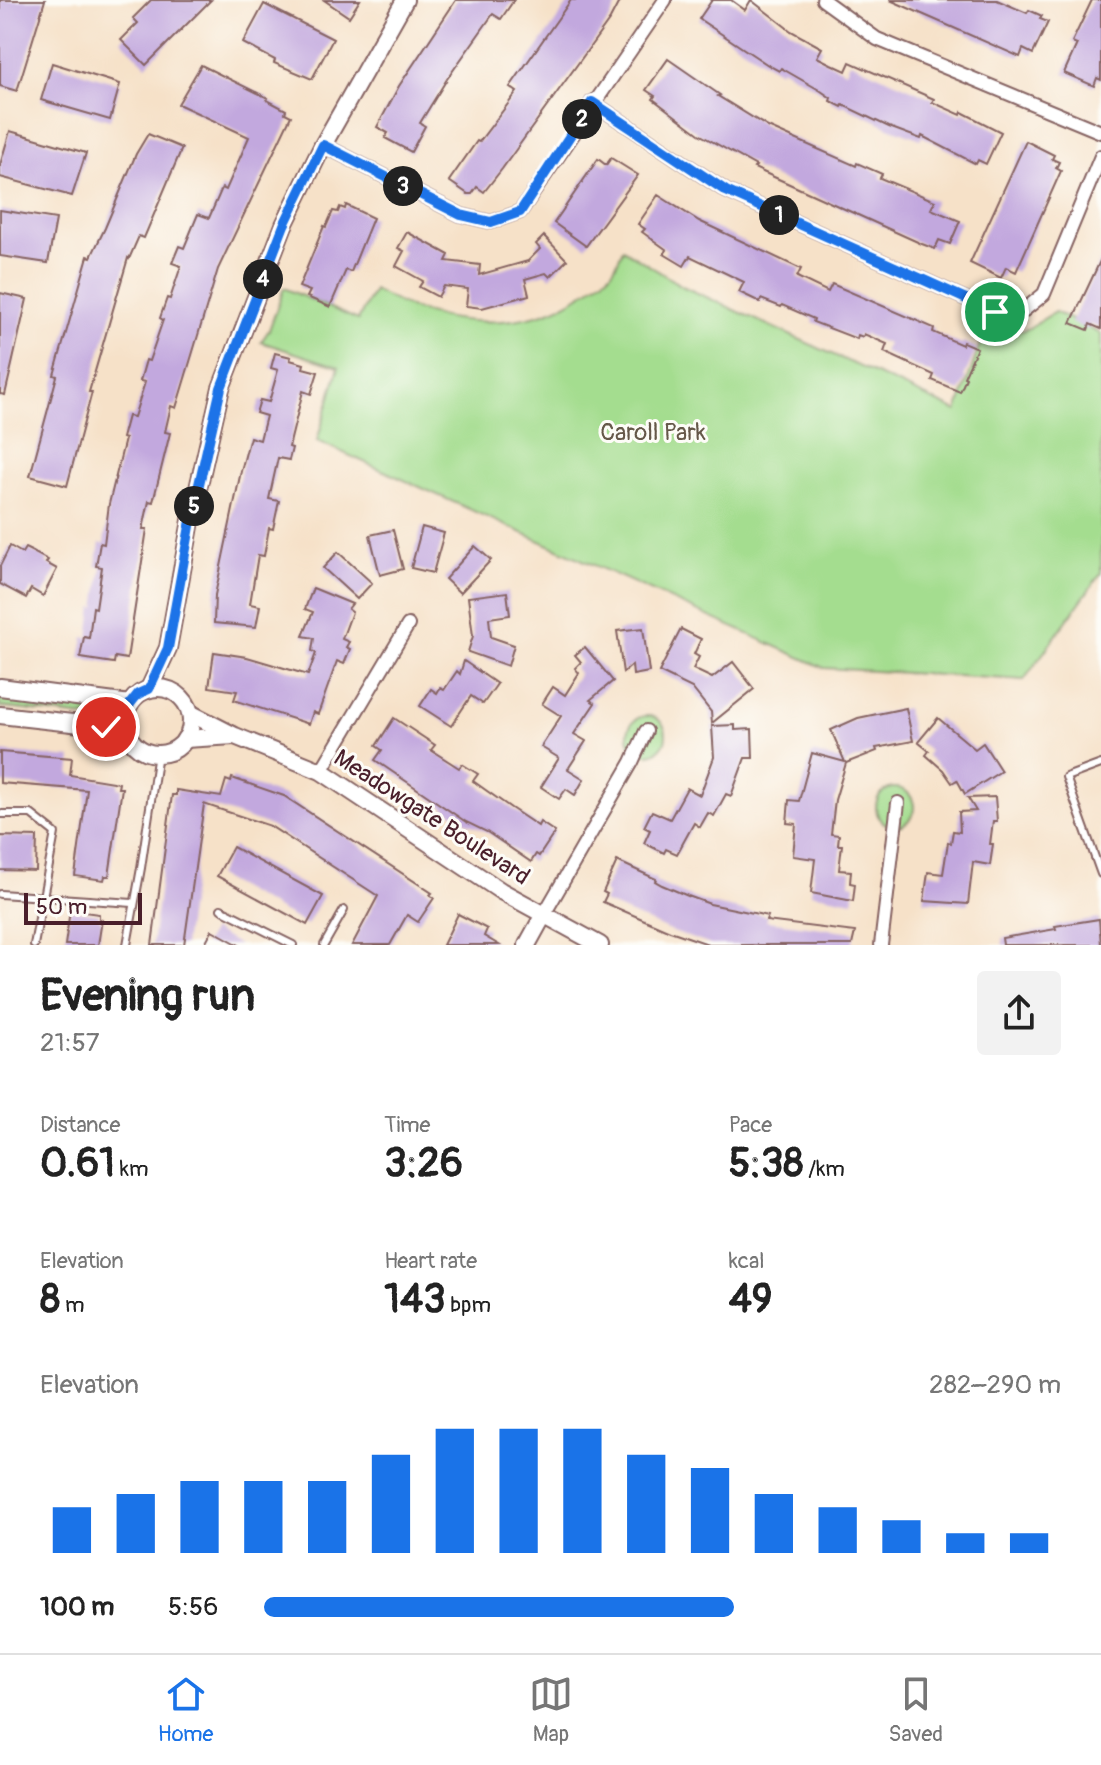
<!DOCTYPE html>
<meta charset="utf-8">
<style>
:root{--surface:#fff;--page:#f2f2f2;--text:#222;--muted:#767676;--line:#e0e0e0;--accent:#1a73e8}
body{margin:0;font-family:Pangolin,sans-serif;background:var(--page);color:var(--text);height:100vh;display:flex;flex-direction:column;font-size:30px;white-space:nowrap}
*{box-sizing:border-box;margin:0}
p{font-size:26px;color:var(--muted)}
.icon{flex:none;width:44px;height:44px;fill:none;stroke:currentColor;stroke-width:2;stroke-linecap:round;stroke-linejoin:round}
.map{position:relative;height:945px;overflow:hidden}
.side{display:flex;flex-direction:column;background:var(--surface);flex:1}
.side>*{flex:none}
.scale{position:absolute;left:24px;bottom:20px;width:118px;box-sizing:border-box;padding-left:8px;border:4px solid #4a1f2b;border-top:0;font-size:22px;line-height:28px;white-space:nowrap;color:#4a1f2b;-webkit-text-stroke:6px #fdfcf7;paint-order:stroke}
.pin{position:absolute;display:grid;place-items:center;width:68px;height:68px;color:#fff;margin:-34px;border:4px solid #fff;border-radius:50%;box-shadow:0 2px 8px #0007}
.km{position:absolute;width:40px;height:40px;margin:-20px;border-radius:50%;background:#222;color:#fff;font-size:22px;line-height:40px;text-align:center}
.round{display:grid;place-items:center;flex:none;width:84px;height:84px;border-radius:8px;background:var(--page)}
.headline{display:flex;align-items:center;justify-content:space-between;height:136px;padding:0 40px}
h1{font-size:44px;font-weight:800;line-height:60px}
.metrics{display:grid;grid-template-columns:repeat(3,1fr);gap:12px;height:136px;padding:8px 40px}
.metrics div{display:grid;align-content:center}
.metrics b{font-size:40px;font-weight:800}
.metrics small{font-size:22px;font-weight:400}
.metrics p{font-size:22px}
.chart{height:224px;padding:16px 40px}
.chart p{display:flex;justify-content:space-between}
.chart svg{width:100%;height:144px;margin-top:8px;stroke:var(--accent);stroke-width:6}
ul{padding:0 40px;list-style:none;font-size:26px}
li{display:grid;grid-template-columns:128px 96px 1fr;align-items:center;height:60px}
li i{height:20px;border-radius:10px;background:var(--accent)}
.tabs{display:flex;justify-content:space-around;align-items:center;height:112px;border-top:2px solid var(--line);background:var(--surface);font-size:22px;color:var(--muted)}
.tabs a{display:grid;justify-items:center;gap:4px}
.tabs .on{color:var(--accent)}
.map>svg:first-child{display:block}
.green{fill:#a4dd8f;stroke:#777e5d;stroke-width:2}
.building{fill:#c2a8de}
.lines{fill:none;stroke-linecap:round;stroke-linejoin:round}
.service-casing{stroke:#866362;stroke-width:10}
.minor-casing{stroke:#866362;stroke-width:16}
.tertiary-casing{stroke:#866362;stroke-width:20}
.service{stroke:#fff;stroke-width:6}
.minor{stroke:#fff;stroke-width:12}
.tertiary{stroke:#fff;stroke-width:16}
.route-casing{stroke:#fff;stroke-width:16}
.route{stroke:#1a73e8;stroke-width:10}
.labels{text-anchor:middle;stroke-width:6;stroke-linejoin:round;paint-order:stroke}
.park-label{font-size:24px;fill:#655849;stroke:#fdfcf7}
.street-label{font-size:24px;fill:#4a1f2b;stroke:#fdfcf7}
</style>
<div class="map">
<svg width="1101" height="945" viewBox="0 0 1101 945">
<rect width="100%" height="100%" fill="#fdfcf7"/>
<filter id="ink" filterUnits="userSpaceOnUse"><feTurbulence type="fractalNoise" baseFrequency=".0125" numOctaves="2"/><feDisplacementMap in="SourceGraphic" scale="16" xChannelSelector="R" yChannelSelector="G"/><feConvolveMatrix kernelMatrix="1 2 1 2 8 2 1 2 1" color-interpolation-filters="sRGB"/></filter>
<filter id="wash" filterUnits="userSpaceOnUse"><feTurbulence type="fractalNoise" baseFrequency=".006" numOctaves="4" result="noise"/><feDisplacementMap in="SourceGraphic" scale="32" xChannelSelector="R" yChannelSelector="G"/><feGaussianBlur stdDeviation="1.8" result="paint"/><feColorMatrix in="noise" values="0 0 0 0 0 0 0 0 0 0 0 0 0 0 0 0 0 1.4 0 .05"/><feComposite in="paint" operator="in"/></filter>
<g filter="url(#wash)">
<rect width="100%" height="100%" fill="#f6e1c8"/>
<g class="green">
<path d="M 623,249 L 682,286 L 957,411 L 985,330 L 1005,335 L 1027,329 L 1055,312 L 1101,334 L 1101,573 L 1024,680 L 824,668 L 317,441 L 339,367 L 261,342 L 269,330 L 284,288 L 358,320 L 374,290 C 439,328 526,336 588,290 C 595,284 607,278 612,271 C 617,265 620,256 623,249 Z"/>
<polygon points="0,694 120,709 117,724 110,720 0,707"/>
<circle cx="647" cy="735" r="19"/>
<circle cx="895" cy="807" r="19"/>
</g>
<g id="blocks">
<g class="building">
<polygon points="0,0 45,0 17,91 0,86"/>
<polygon points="151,0 211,0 146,65 121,40 138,23 133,18"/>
<polygon points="324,0 360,0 349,17"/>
<polygon points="456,0 514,0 501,19 493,14 447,79 420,123 425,126 411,152 385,138 388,133 377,127 399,86"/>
<polygon points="571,0 620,0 610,19 502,169 484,192 477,187 472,194 468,194 449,181 477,141 479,142 517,92 510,87"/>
<polygon points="712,0 731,0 745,10 751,0 791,31 822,48 817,57 831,64 846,71 850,62 934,99 932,102 961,115 962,112 1001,132 986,164 978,160 976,164 922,136 921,139 889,127 843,105 842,107 830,101 831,98 821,91 781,68 779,71 768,65 699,19"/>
<polygon points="890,0 997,0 1027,13 1029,10 1042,16 1040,19 1048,22 1033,54 1023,49 1020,57"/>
<polygon points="1092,0 1101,0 1101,80 1097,78 1094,86 1064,73 1077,44 1072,42"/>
<polygon points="264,4 333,39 312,79 274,63 275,60 243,43"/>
<polygon points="668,59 720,95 718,96 768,127 856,166 857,163 882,174 880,178 935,201 931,209 960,221 950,244 939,240 935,249 922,244 754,168 756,166 699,134 653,99 655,96 646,90"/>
<polygon points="52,63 120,84 110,120 41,100"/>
<polygon points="201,65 268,98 267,100 286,110 285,113 291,116 218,269 176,408 171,406 165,432 170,433 153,502 149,501 143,529 147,529 127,659 115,657 114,663 80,658 84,637 89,638 93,607 96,608 102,567 96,566 100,543 104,544 109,504 125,439 122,438 128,416 134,417 145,382 140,381 146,360 149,361 163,320 160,318 167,298 170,299 181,266 172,263 179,246 184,248 198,214 209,218 222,188 226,190 249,137 178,104"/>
<polygon points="10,131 86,153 72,196 0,177 0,165"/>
<polygon points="148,134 182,148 144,238 139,236 129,259 128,258 89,392 92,392 67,486 30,476 57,376 54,375 88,256 91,257 105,228 136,154"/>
<polygon points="1026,141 1054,155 1052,159 1059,162 1056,168 1061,171 1016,272 1006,267 1001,278 970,263"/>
<polygon points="611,158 638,175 586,246 554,223 598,159 606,165"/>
<polygon points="658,195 699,221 801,269 797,277 828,292 832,284 934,328 933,332 962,345 963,342 977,348 964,377 966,378 960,392 932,380 934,375 884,352 887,344 864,334 863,337 858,335 857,339 813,322 814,319 782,305 781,307 761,299 760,302 739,292 744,282 690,256 684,266 664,254 667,250 642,232 645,229 638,224"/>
<polygon points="346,205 373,218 351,272 346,270 330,307 307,297 310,291 299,287 324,226 326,227 333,211 338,212 340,207 345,209"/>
<polygon points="0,210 56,219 48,263 0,256"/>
<polygon points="407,232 449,255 446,261 480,265 479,275 528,261 540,249 536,244 544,236 567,260 550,277 546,273 525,279 529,295 482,308 466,306 468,289 444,286 438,297 419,287 423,281 396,266 404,251 398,248"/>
<polygon points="1101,259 1101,329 1090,324 1088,330 1071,323"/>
<polygon points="0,293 27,299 5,395 0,394"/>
<polygon points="275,353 291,357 290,360 304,364 303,368 318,372 311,394 303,391 289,447 292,448 289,460 278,458 269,499 279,501 273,529 269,528 264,556 258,555 250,604 260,606 256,627 214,623 215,595 241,471 250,437 260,440 266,416 256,413 260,400 269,402 278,370 271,368"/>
<polygon points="422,527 444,533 433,573 411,568"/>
<polygon points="393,530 403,569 380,575 370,535"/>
<polygon points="10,546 22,553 25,548 31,551 48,560 46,563 57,569 43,596 31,589 26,598 0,584 0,566"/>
<polygon points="475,546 491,560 460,593 445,579"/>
<polygon points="338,552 372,583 357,599 323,568"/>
<polygon points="313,588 352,604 348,609 352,612 342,639 349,642 346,647 350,649 344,664 337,661 318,714 313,712 309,724 234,700 237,691 209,687 214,652 247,657 308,675 316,653 312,651 314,638 303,636 313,612 305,609"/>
<polygon points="507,592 510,615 489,618 491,637 514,645 508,666 468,652 473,636 468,597"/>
<polygon points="643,628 649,672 633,675 632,665 623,673 617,631"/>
<polygon points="681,629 701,639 694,654 699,657 693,669 712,678 733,662 754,689 712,723 711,712 692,688 659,672"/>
<polygon points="585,647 613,681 590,700 595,703 574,734 586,741 568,769 584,779 575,795 566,789 559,799 541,787 559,758 541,747 561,716 542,704 553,687 565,695 579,673 575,668 581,662 575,655"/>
<polygon points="464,661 497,684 483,704 471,696 451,726 420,706 431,689 437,693 440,688 444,690 457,671 460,674"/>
<polygon points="906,708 913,741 876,748 877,751 846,763 835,800 831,834 839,835 838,845 842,845 839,870 851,871 850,883 855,884 853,901 811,893 815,859 793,856 796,824 787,823 789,800 799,801 812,753 845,762 831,730 858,718"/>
<polygon points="394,718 435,745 431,750 459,768 462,764 478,774 473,781 511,808 538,826 540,822 555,832 539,856 536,854 531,862 487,832 466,822 375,760 382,750 376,746"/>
<polygon points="938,718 975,749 983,743 1001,771 965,794 957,780 952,783 943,770 926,755 929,751 918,742"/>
<polygon points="735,725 735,730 752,729 753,758 745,758 731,796 726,794 714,816 708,813 700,827 694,823 677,854 666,849 664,853 644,843 650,830 644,827 652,811 670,819 687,788 700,795 714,757 712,726"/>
<polygon points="0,752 72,758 70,775 119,783 118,788 122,788 109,876 105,876 104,880 75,876 87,790 0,783"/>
<polygon points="232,778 284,796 432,893 430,895 434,898 418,922 407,915 390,945 352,945 378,896 270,826 204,804 184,945 152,945 172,795 176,795 176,790 221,797 226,780 231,782"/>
<polygon points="995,797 997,821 993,821 990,844 993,844 990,865 973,862 968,904 924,901 928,872 943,874 948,842 951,843 953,831 960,832 959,812 976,811 968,798"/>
<polygon points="0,836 37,837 36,871 0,870"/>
<polygon points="233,847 323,896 307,925 217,876"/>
<polygon points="617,861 656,879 655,881 662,885 688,896 710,904 768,916 766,921 855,932 852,945 711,945 670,931 603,902 607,894 603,892"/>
<polygon points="70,910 99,914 99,919 102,920 98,945 65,945"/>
<polygon points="458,914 487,929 484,936 499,945 443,945"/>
<polygon points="1099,919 1101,945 1003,945 1002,938 1056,929 1055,926"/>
<polygon points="212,930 239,945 204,945"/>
</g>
</g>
</g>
<g filter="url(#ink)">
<use href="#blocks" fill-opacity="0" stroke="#866362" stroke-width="2"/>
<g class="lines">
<defs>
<g id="service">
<polyline points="1101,764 1066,777 1101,874"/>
<polyline points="0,814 31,814 55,833 34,945"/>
<polyline points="0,894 133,903"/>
<polyline points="221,909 293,945"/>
<polyline points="127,945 141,868 158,753"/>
<polyline points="324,945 344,910"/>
</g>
<g id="minor">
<polyline points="823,0 877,39 1101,132"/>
<polyline points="592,102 726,191 995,312 1023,311 1044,294 1101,156"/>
<polyline points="323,145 461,215 491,222 520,212 665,0"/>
<polyline points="321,771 408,625"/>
<polyline points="543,916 632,762 646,731"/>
<polyline points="881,945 898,803"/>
</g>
<g id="tertiary">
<polyline points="0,687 130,704"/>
<circle cx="158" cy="721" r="33"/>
<polyline points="149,689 168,648 192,515 221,388 284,225 323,145 405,0"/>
<polyline points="190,713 235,736 321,771 501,891 600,945"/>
<polyline points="0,715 126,729"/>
<polyline points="185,739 234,736"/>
<polyline points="527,945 543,916"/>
</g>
</defs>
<use href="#service" class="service-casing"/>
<use href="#minor" class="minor-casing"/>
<use href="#tertiary" class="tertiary-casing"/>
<use href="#service" class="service"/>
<use href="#minor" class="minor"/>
<use href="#tertiary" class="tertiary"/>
</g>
</g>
<g class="lines" filter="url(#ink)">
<defs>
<polyline id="route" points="106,727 126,729 125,716 130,704 138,694 149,689 168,648 192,515 221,388 284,225 323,145 461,215 491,222 520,212 592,102 726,191 995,312"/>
</defs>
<use href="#route" class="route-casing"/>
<use href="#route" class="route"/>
</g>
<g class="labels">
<g class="park-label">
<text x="653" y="440">Caroll Park</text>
</g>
<g class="street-label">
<text transform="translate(432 817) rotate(33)" y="8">Meadowgate Boulevard</text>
</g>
</g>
</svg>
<div class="scale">50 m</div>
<div class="pin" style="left:995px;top:312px;background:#1e9e55"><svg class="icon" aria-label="arrive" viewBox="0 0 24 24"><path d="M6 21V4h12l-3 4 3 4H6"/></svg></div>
<div class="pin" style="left:106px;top:727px;background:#d93025"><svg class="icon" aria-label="check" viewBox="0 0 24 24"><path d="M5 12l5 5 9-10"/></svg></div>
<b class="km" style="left:779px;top:215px">1</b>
<b class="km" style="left:582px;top:119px">2</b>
<b class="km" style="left:403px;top:186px">3</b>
<b class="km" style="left:263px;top:279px">4</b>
<b class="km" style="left:194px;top:506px">5</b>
</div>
<section class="side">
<div class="headline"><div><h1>Evening run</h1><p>21:57</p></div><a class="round"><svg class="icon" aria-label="share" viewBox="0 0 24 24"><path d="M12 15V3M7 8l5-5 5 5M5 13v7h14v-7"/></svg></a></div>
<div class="metrics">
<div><p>Distance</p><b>0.61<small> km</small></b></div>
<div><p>Time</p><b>3:26</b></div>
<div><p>Pace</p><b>5:38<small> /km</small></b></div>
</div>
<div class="metrics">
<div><p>Elevation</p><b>8<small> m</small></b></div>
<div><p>Heart rate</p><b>143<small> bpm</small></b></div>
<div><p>kcal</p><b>49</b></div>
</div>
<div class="chart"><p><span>Elevation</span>282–290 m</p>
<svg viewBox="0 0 160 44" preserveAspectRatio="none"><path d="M5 44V30M15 44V26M25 44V22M35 44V22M45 44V22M55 44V14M65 44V6M75 44V6M85 44V6M95 44V14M105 44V18M115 44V26M125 44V30M135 44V34M145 44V38M155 44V38"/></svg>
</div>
<ul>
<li><b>100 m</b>5:56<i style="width:59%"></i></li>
</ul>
</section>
<nav class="tabs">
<a class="on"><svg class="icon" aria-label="home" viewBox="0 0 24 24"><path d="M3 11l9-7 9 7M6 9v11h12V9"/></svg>Home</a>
<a><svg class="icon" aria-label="map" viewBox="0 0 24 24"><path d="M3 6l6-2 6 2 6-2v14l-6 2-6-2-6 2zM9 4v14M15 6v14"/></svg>Map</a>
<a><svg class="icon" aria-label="saved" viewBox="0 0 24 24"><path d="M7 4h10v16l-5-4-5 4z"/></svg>Saved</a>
</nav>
